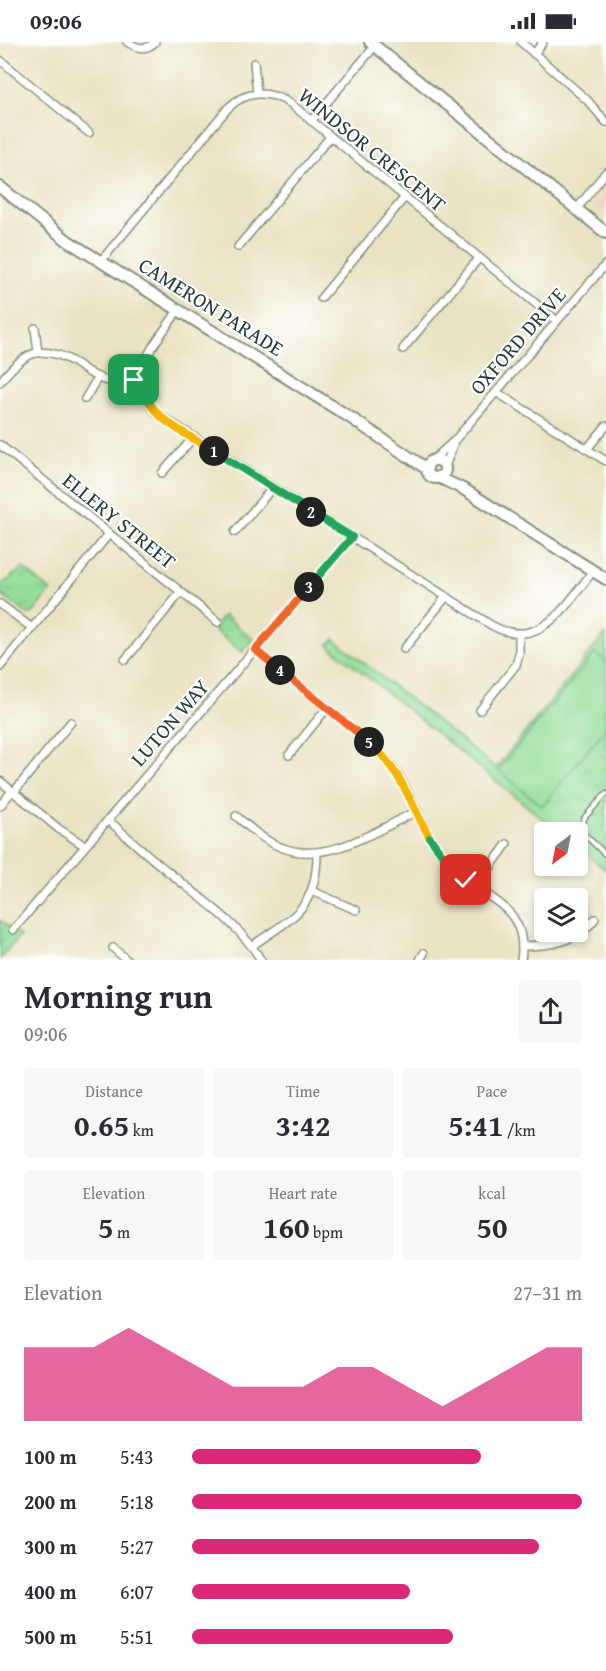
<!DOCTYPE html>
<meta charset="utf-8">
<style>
:root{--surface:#fff;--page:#f7f7f7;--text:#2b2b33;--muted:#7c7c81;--accent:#db2777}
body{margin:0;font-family:"Gentium Book Plus",serif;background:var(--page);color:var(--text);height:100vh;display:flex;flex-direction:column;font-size:22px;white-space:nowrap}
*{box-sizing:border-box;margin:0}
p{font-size:20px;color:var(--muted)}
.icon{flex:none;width:33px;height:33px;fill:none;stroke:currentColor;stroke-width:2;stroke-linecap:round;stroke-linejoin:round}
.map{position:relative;height:918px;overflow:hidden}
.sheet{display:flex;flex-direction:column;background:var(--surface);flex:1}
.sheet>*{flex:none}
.needle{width:39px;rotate:212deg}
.buttons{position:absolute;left:534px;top:780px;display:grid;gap:12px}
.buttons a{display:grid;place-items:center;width:54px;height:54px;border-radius:6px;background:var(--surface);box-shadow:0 3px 9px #0003;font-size:30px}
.pin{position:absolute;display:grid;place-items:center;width:51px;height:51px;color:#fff;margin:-26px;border-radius:12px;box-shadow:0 3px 9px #0006}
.km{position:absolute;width:30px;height:30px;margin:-15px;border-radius:50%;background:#222;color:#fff;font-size:16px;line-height:30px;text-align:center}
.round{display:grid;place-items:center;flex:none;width:63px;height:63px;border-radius:6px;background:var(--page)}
.head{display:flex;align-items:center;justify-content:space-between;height:102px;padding:0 24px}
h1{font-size:33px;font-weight:800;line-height:45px}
.stats{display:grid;grid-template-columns:repeat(3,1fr);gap:9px;height:102px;padding:6px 24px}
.stats div{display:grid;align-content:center;border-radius:6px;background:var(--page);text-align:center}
.stats b{font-size:30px;font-weight:800}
.stats small{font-size:16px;font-weight:400}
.stats p{font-size:16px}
.chart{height:168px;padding:12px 24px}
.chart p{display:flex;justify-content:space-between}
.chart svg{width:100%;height:108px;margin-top:6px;fill:var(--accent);opacity:.7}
ul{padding:0 24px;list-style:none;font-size:20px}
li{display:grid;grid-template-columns:96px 72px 1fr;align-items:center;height:45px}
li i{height:15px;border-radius:8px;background:var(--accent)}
.status{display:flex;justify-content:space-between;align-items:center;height:42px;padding:0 30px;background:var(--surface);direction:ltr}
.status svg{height:16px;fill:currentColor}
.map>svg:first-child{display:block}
.built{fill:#f6d2c4}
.park{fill:url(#park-tufts);stroke:#5a8e67;stroke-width:1.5}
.pitch{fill:#94de9a;stroke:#5a8e67;stroke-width:1.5}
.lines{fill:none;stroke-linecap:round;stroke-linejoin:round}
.lane-casing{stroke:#84907c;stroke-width:7}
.street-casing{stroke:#84907c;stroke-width:10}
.secondary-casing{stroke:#84907c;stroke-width:14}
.primary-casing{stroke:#84907c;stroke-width:14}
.lane{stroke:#fff;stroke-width:4}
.street{stroke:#fff;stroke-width:7}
.secondary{stroke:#fff;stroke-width:10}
.primary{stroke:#fff;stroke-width:10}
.split-1-casing{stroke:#fff;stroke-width:12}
.split-2-casing{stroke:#fff;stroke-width:12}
.split-3-casing{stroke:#fff;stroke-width:12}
.split-4-casing{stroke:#fff;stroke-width:12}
.split-5-casing{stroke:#fff;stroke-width:12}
.split-6-casing{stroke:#fff;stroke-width:12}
.split-7-casing{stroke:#fff;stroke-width:12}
.split-1{stroke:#f5b400;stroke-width:8}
.split-2{stroke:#22a559;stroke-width:8}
.split-3{stroke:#22a559;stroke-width:8}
.split-4{stroke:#f0652b;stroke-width:8}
.split-5{stroke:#f0652b;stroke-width:8}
.split-6{stroke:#f5b400;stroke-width:8}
.split-7{stroke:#22a559;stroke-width:8}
.labels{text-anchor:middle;stroke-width:4.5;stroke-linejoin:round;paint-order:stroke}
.street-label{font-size:21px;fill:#1f3d34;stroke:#fff}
</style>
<div class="status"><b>09:06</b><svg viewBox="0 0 49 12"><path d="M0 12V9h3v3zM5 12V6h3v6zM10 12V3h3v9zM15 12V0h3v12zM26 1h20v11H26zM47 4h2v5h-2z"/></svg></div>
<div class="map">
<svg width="606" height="918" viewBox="0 0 606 918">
<defs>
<pattern id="park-tufts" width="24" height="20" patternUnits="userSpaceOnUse" patternTransform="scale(1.5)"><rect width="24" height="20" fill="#94de9a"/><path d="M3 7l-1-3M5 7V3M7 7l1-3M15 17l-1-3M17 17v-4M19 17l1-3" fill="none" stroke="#7fbf85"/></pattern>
</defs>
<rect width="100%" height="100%" fill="#fff"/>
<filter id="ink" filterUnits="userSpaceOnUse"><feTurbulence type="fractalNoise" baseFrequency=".0167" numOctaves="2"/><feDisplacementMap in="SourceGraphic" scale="12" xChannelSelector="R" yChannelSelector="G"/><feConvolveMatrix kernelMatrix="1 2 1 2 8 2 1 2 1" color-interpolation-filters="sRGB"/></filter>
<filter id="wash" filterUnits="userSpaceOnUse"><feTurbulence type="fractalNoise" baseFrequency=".008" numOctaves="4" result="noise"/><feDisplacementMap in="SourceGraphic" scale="24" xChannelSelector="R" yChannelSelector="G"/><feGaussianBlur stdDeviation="1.35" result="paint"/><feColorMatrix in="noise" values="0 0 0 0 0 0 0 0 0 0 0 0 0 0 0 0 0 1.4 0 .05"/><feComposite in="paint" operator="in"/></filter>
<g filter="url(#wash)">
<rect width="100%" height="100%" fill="#eae3c3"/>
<polygon class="built" points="606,149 606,175 593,165"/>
<g class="park">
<polygon points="23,526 51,549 33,571 28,572 0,552 0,544"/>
<polygon points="224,573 253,597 242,610 213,587"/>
<polygon points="606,591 606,828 578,805 578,790 559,790 328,603 334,597 496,726"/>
<polygon points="0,878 20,894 0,917"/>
</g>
<polygon class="pitch" points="595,611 606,620 606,686 542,764 498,728"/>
</g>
<g filter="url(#ink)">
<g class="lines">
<defs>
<polyline id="lane" points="606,752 585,775 581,784 584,792 606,813"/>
<g id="street">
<path d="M 127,0 C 137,6 146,9 155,0"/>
<polyline points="521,0 587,58 606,80"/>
<polyline points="534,12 543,0"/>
<polyline points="0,18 89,91"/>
<polyline points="254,21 257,51"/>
<polyline points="311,79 375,4"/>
<polyline points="576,168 606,130"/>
<polyline points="238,205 330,95"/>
<path d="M 101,219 L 228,66 C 246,48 270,48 291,62 L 557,279"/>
<polyline points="321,256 405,155"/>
<path d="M 178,268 C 157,302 121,331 156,371 L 491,583 C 540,611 567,562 593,529"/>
<polyline points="35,286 38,311"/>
<polyline points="403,307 479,216"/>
<path d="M 0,340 C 23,311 41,300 75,321 C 84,327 94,335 104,338 C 115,341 129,338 141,337"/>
<polyline points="496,350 606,419"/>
<polyline points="85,357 98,335"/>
<polyline points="0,403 218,580"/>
<polyline points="587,407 606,384"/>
<polyline points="433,418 455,398 606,222"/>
<polyline points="445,425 453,403"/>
<polyline points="162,431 193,396"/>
<polyline points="235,490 273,445"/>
<polyline points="0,562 32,586"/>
<polyline points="404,607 446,555"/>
<path d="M 255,608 C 280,628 305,648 330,668 C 353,687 376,703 394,727 C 414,754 421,788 443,815 C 453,826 464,837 477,846 C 506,865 527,878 521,918"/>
<polyline points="125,618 181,550"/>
<polyline points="0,625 109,492"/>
<polyline points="480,668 516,623 519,612 519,591"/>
<polyline points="289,713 327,666"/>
<polyline points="0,739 59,787 85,804"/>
<polyline points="14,750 71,680"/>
<polyline points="0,764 12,749"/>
<path d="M 236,774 C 249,785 262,797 278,804 C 324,825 375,789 417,769"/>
<path d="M 108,778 C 129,796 149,815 171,832 C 203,858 239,882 261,918"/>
<polyline points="476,845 507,802"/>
<polyline points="312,849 356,868"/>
<polyline points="13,888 352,495"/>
<path d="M 252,904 C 293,875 317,867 317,811"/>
<path d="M 522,904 C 549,904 578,900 595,877"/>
<polyline points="113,906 127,918"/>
<polyline points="420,918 424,911"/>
</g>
<g id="secondary">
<polyline points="0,145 68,199 351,376 427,427"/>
<circle cx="436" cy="427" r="9"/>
<polyline points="438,435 465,448 606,537"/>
</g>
<polyline id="primary" points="370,0 606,191"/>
</defs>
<use href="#lane" class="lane-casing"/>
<use href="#street" class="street-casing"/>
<use href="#secondary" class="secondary-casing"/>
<use href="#primary" class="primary-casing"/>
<use href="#lane" class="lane"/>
<use href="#street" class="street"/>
<use href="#secondary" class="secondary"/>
<use href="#primary" class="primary"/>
</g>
</g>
<g class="lines" filter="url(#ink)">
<defs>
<path id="split-1" d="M 134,338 L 141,337 C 146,376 184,390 214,409"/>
<polyline id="split-2" points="214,409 311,470"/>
<polyline id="split-3" points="309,545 352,495 311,470"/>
<polyline id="split-4" points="280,628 255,608 309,545"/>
<polyline id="split-5" points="280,628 369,700"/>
<path id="split-6" d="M 369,700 C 403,731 409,759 430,796"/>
<polyline id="split-7" points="430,796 449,822 466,838"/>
</defs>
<use href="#split-1" class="split-1-casing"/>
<use href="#split-2" class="split-2-casing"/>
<use href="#split-3" class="split-3-casing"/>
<use href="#split-4" class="split-4-casing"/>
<use href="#split-5" class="split-5-casing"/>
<use href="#split-6" class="split-6-casing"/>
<use href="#split-7" class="split-7-casing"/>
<use href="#split-1" class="split-1"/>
<use href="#split-2" class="split-2"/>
<use href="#split-3" class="split-3"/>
<use href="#split-4" class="split-4"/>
<use href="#split-5" class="split-5"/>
<use href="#split-6" class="split-6"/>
<use href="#split-7" class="split-7"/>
</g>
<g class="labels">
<g class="street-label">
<text transform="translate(372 108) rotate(39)" y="7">WINDSOR CRESCENT</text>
<text transform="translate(211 265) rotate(32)" y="7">CAMERON PARADE</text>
<text transform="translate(518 299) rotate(-49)" y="7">OXFORD DRIVE</text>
<text transform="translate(119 479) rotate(39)" y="7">ELLERY STREET</text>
<text transform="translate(170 681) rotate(-49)" y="7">LUTON WAY</text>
</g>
</g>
</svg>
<div class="buttons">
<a><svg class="needle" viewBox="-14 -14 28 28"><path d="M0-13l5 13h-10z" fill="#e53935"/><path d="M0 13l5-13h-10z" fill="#7c7c81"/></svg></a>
<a><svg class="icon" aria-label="layers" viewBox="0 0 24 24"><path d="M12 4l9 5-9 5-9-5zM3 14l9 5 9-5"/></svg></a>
</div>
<div class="pin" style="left:134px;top:338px;background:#1e9e55"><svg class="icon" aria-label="arrive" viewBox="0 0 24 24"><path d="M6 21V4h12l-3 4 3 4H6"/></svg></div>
<div class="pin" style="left:466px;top:838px;background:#d93025"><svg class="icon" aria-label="check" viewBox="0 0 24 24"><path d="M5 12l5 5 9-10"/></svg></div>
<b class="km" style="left:214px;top:409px">1</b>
<b class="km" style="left:311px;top:470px">2</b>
<b class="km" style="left:309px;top:545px">3</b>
<b class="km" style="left:280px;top:628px">4</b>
<b class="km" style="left:369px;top:700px">5</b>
</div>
<section class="sheet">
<div class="head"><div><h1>Morning run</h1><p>09:06</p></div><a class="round"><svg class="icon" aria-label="share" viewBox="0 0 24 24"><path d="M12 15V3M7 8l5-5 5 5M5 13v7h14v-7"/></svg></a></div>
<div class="stats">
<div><p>Distance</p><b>0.65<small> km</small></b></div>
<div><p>Time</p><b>3:42</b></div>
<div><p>Pace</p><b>5:41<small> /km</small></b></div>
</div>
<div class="stats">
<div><p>Elevation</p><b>5<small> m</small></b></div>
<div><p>Heart rate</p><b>160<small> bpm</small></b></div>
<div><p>kcal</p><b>50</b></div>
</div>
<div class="chart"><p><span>Elevation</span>27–31 m</p>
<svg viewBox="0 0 160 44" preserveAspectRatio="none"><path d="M0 44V14L10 14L20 14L30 6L40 14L50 22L60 30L70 30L80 30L90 22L100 22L110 30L120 38L130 30L140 22L150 14L160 14V44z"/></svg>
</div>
<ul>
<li><b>100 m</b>5:43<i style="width:74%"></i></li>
<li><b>200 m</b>5:18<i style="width:100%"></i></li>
<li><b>300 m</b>5:27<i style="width:89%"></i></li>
<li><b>400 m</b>6:07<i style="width:56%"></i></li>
<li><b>500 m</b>5:51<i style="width:67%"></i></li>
</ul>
</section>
